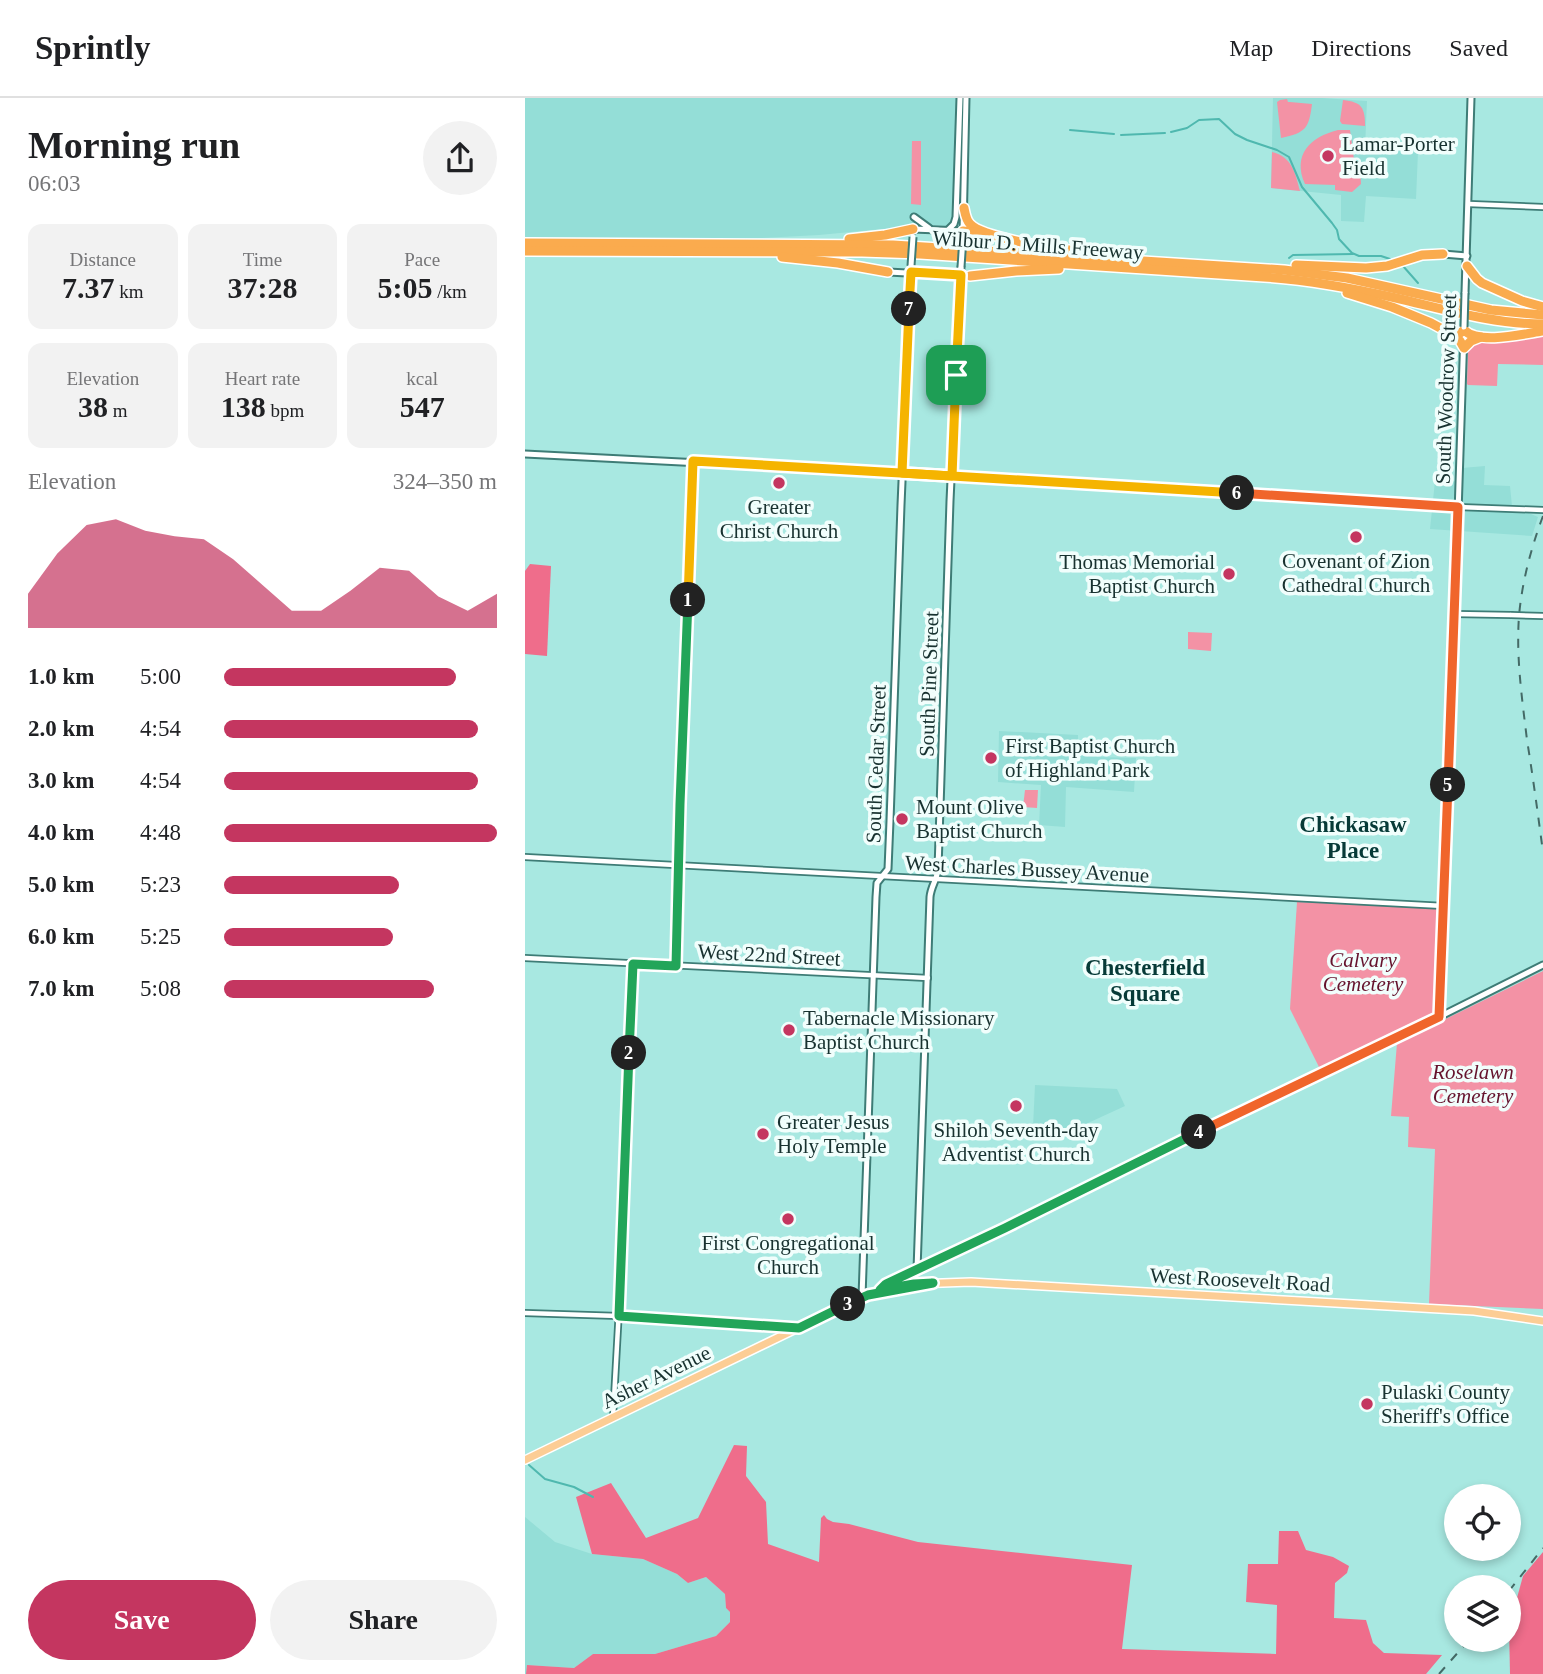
<!DOCTYPE html>
<meta charset="utf-8">
<style>
:root{--surface:#fff;--page:#f2f2f2;--text:#202124;--muted:#757577;--line:#e0e0e0;--accent:#c43660}
body{margin:0;font-family:"Times New Roman",serif;background:var(--page);color:var(--text);height:100vh;display:flex;flex-direction:column;font-size:26px;white-space:nowrap}
*{box-sizing:border-box;margin:0}
p{font-size:23px;color:var(--muted)}
.icon{flex:none;width:38px;height:38px;fill:none;stroke:currentColor;stroke-width:2;stroke-linecap:round;stroke-linejoin:round}
.map{position:relative;flex:1;overflow:hidden}
.drawer{display:flex;flex-direction:column;background:var(--surface);width:525px}
.drawer>*{flex:none}
.fabs{position:absolute;left:919px;top:1386px;display:grid;gap:14px}
.fabs a{display:grid;place-items:center;width:77px;height:77px;border-radius:50%;background:var(--surface);box-shadow:0 4px 10px #0003;font-size:35px}
.pin{position:absolute;display:grid;place-items:center;width:60px;height:60px;color:#fff;margin:-30px;border-radius:14px;box-shadow:0 4px 10px #0006}
.km{position:absolute;width:35px;height:35px;margin:-18px;border-radius:50%;background:#222;color:#fff;font-size:19px;line-height:35px;text-align:center}
.round{display:grid;place-items:center;flex:none;width:74px;height:74px;border-radius:37px;background:var(--page)}
.summary{display:flex;align-items:center;justify-content:space-between;height:119px;padding:0 28px}
h1{font-size:38px;font-weight:700;line-height:52px}
.figures{display:grid;grid-template-columns:repeat(3,1fr);gap:10px;height:119px;padding:7px 28px}
.figures div{display:grid;align-content:center;border-radius:14px;background:var(--page);text-align:center}
.figures b{font-size:30px;font-weight:700}
.figures small{font-size:19px;font-weight:400}
.figures p{font-size:19px}
.chart{height:196px;padding:14px 28px}
.chart p{display:flex;justify-content:space-between}
.chart svg{width:100%;height:126px;margin-top:7px;fill:var(--accent);opacity:.7}
.action{display:flex;gap:14px;margin-top:auto;padding:14px 28px}
.action a{flex:1;height:80px;border-radius:42px;background:var(--accent);color:#fff;font-size:28px;font-weight:700;line-height:80px;text-align:center}
.action a+a{background:var(--page);color:var(--text)}
ul{padding:0 28px;list-style:none;font-size:23px}
li{display:grid;grid-template-columns:112px 84px 1fr;align-items:center;height:52px}
li i{height:18px;border-radius:9px;background:var(--accent)}
header{display:flex;align-items:center;gap:42px;box-sizing:border-box;height:98px;padding:0 35px;background:var(--surface);border-bottom:2px solid var(--line)}
header strong{font-size:33px}
nav{display:flex;gap:38px;margin-inline-start:auto;font-size:24px}
main{display:flex;flex:1;min-height:0}
.map>svg:first-child{display:block}
.built{fill:#94ded7}
.green{fill:#f392a5}
.forest{fill:#ef6d8b}
.lines{fill:none;stroke-linecap:round;stroke-linejoin:round}
.stream{stroke:#4fb8af;stroke-width:2}
.tertiary-casing{stroke:#3e7c76;stroke-width:8}
.secondary-casing{stroke:#3e7c76;stroke-width:9}
.primary-casing{stroke:#fff;stroke-width:10}
.motorway-casing{stroke:#fff;stroke-width:12}
.tertiary{stroke:#fff;stroke-width:4.5}
.secondary{stroke:#fff;stroke-width:5}
.primary{stroke:#fccd95;stroke-width:7}
.motorway{stroke:#faab4e;stroke-width:9}
.rail{stroke:#446a66;stroke-width:2;stroke-dasharray:9 9;stroke-linecap:butt}
.tertiary-bridge-casing{stroke:#3e7c76;stroke-width:8;stroke-linecap:butt}
.secondary-bridge-casing{stroke:#3e7c76;stroke-width:9;stroke-linecap:butt}
.tertiary-bridge{stroke:#fff;stroke-width:4.5}
.secondary-bridge{stroke:#fff;stroke-width:5}
.split-1-casing{stroke:#fff;stroke-width:14}
.split-2-casing{stroke:#fff;stroke-width:14}
.split-3-casing{stroke:#fff;stroke-width:14}
.split-4-casing{stroke:#fff;stroke-width:14}
.split-5-casing{stroke:#fff;stroke-width:14}
.split-6-casing{stroke:#fff;stroke-width:14}
.split-7-casing{stroke:#fff;stroke-width:14}
.split-8-casing{stroke:#fff;stroke-width:14}
.split-1{stroke:#f5b400;stroke-width:9}
.split-2{stroke:#22a559;stroke-width:9}
.split-3{stroke:#22a559;stroke-width:9}
.split-4{stroke:#22a559;stroke-width:9}
.split-5{stroke:#f0652b;stroke-width:9}
.split-6{stroke:#f0652b;stroke-width:9}
.split-7{stroke:#f5b400;stroke-width:9}
.split-8{stroke:#f5b400;stroke-width:9}
.poi-dot{fill:#c43660;stroke:#f1fefc;stroke-width:2.5}
.labels{text-anchor:middle;stroke-width:7;stroke-linejoin:round;paint-order:stroke}
.poi-label{font-size:21px;fill:#183230;stroke:#f1fefc;text-anchor:start}
.street-label{font-size:21px;fill:#183230;stroke:#f1fefc}
.park-label{font-size:21px;font-style:italic;fill:#65132d;stroke:#f1fefc}
.neighbourhood-label{font-size:23px;font-weight:bold;fill:#063a37;stroke:#f1fefc}
</style>
<header>
<strong>Sprintly</strong>
<nav><a>Map</a><a>Directions</a><a>Saved</a></nav>
</header>
<main>
<section class="drawer">
<div class="summary"><div><h1>Morning run</h1><p>06:03</p></div><a class="round"><svg class="icon" aria-label="share" viewBox="0 0 24 24"><path d="M12 15V3M7 8l5-5 5 5M5 13v7h14v-7"/></svg></a></div>
<div class="figures">
<div><p>Distance</p><b>7.37<small> km</small></b></div>
<div><p>Time</p><b>37:28</b></div>
<div><p>Pace</p><b>5:05<small> /km</small></b></div>
</div>
<div class="figures">
<div><p>Elevation</p><b>38<small> m</small></b></div>
<div><p>Heart rate</p><b>138<small> bpm</small></b></div>
<div><p>kcal</p><b>547</b></div>
</div>
<div class="chart"><p><span>Elevation</span>324–350 m</p>
<svg viewBox="0 0 160 44" preserveAspectRatio="none"><path d="M0 44V32L10 18L20 8L30 6L40 10L50 12L60 13L70 20L80 29L90 38L100 38L110 31L120 23L130 24L140 33L150 38L160 32V44z"/></svg>
</div>
<ul>
<li><b>1.0 km</b>5:00<i style="width:85%"></i></li>
<li><b>2.0 km</b>4:54<i style="width:93%"></i></li>
<li><b>3.0 km</b>4:54<i style="width:93%"></i></li>
<li><b>4.0 km</b>4:48<i style="width:100%"></i></li>
<li><b>5.0 km</b>5:23<i style="width:64%"></i></li>
<li><b>6.0 km</b>5:25<i style="width:62%"></i></li>
<li><b>7.0 km</b>5:08<i style="width:77%"></i></li>
</ul>
<div class="action"><a>Save</a><a>Share</a></div>
</section>
<div class="map">
<svg width="1018" height="1576" viewBox="0 0 1018 1576">
<rect width="100%" height="100%" fill="#a8e8e1"/>
<g class="built">
<polygon points="0,0 432,0 429,120 423,128 400,127 294,137 219,141 0,140"/>
<polygon points="748,0 797,0 842,3 840,50 893,54 891,101 841,98 839,124 816,123 816,97 746,90"/>
<polygon points="960,368 959,387 985,388 987,408 1013,419 1007,438 905,431 910,383 936,383 937,370"/>
<polygon points="474,633 553,637 553,651 558,656 571,659 611,660 609,694 541,689 540,729 514,727 516,687 473,684"/>
<polygon points="510,987 592,991 600,1008 550,1031 509,1030 508,1029"/>
<polygon points="0,1419 30,1444 67,1456 118,1461 152,1476 163,1485 181,1479 200,1496 201,1510 205,1514 205,1524 191,1538 130,1556 68,1556 49,1570 2,1567 1,1576 0,1576"/>
</g>
<g class="green">
<path d="M 762,1 L 763,4 L 765,4 L 787,6 C 784,30 781,35 756,40 L 752,4 L 755,2 Z"/>
<path d="M 818,2 C 837,4 840,10 840,28 L 817,26 L 815,23 Z"/>
<path d="M 813,32 L 825,32 L 830,69 L 835,69 L 836,86 L 827,94 L 810,92 L 810,87 L 780,86 C 767,57 785,39 813,32 Z"/>
<polygon points="387,43 396,43 396,107 386,106"/>
<path d="M 747,54 C 767,59 770,74 775,93 L 746,90 Z"/>
<polygon points="1018,236 1018,267 973,266 972,288 943,287 942,286 943,249 950,244"/>
<polygon points="663,534 687,535 686,553 663,551"/>
<polygon points="500,692 513,692 512,710 498,709"/>
<polygon points="772,804 917,810 908,916 795,971 765,911"/>
<polygon points="1018,873 1018,1211 904,1206 910,1051 883,1049 884,1019 866,1018 872,945"/>
</g>
<g class="forest">
<polygon points="5,466 26,468 22,558 0,556 0,473"/>
<polygon points="209,1347 222,1348 221,1378 241,1404 243,1446 294,1464 296,1420 299,1417 302,1421 308,1424 324,1426 393,1444 607,1467 597,1551 751,1556 752,1507 721,1504 723,1466 753,1466 754,1433 773,1433 781,1452 808,1459 824,1468 822,1475 810,1485 809,1520 841,1522 848,1545 859,1555 917,1557 901,1576 1,1576 2,1567 49,1570 68,1556 130,1556 191,1538 205,1524 205,1514 201,1510 200,1496 181,1479 163,1485 152,1476 118,1461 67,1456 51,1399 86,1385 121,1440 173,1420"/>
<polygon points="1018,1454 1018,1576 985,1576 984,1529 998,1478"/>
</g>
<g class="lines">
<g class="stream">
<polyline points="545,32 589,36"/>
<polyline points="646,34 662,30 674,22 694,21 710,36 722,42 752,52 764,59 777,89 807,125 812,132 814,141 827,155 834,158 856,158 865,161"/>
<polyline points="596,37 640,35"/>
<polyline points="764,160 768,157 828,156"/>
<polyline points="878,168 893,185"/>
<polyline points="4,1367 20,1381 49,1389 68,1399"/>
</g>
<defs>
<g id="tertiary">
<polyline points="944,106 1018,109"/>
<polyline points="933,409 1018,412"/>
<polyline points="930,516 986,517"/>
<polyline points="0,759 919,808"/>
<polyline points="0,860 403,880"/>
<polyline points="151,868 155,706 168,364"/>
<polyline points="0,1215 94,1218 272,1230"/>
<polyline points="88,1319 95,1193 108,866"/>
</g>
<g id="secondary">
<polyline points="389,119 404,130"/>
<polyline points="388,133 388,131 438,133"/>
<polyline points="422,133 429,126 431,119 435,0"/>
<polyline points="438,133 441,0"/>
<polyline points="918,156 942,158"/>
<polyline points="363,174 439,178"/>
<polyline points="940,195 946,0"/>
<polyline points="0,356 388,376 933,409"/>
<polyline points="914,919 925,659 939,233"/>
<path d="M 392,1172 L 405,799 C 406,788 412,782 413,771 L 425,403 L 436,169"/>
<polyline points="355,1192 361,1186 379,1179 480,1130 709,1017 908,922 1018,867"/>
<polyline points="337,1199 351,799 352,785 363,771 365,723 376,407 386,174"/>
</g>
<polyline id="primary" points="0,1362 337,1199 355,1192 389,1186 446,1184 949,1213 1018,1223"/>
<g id="motorway">
<path d="M 439,110 C 440,115 441,122 445,126 C 456,139 526,150 544,152"/>
<polyline points="438,133 455,135"/>
<polyline points="324,141 360,137 388,131"/>
<polyline points="0,145 368,147 759,172 822,180 966,212 1018,217"/>
<path d="M 0,153 L 337,154 L 395,156 L 739,179 C 784,182 827,190 871,200 C 919,211 968,226 1018,226"/>
<polyline points="257,159 313,165 363,174"/>
<polyline points="771,167 841,170 862,168 897,157 918,156"/>
<polyline points="942,168 952,181 957,185 997,203 1018,209"/>
<polyline points="445,178 491,173 534,171"/>
<polyline points="822,195 867,209 906,225 930,238 935,243 939,250 946,243 956,239"/>
<path d="M 927,235 L 934,236 L 939,232 C 954,247 998,236 1018,233"/>
</g>
</defs>
<use href="#tertiary" class="tertiary-casing"/>
<use href="#secondary" class="secondary-casing"/>
<use href="#primary" class="primary-casing"/>
<use href="#motorway" class="motorway-casing"/>
<use href="#tertiary" class="tertiary"/>
<use href="#secondary" class="secondary"/>
<use href="#primary" class="primary"/>
<use href="#motorway" class="motorway"/>
<g class="rail">
<path d="M 1018,418 C 1006,450 997,484 994,518 C 991,560 997,600 1002,642 C 1008,679 1013,717 1018,754"/>
<polyline points="984,1493 1018,1450"/>
<polyline points="914,1576 944,1542"/>
</g>
<defs>
<polyline id="tertiary-bridge" points="986,517 1018,518"/>
<g id="secondary-bridge">
<polyline points="386,168 388,139"/>
<polyline points="436,169 438,140"/>
<polyline points="939,229 940,195"/>
</g>
</defs>
<use href="#tertiary-bridge" class="tertiary-bridge-casing"/>
<use href="#secondary-bridge" class="secondary-bridge-casing"/>
<use href="#tertiary-bridge" class="tertiary-bridge"/>
<use href="#secondary-bridge" class="secondary-bridge"/>
</g>
<g class="lines">
<defs>
<polyline id="split-1" points="163,502 168,363 427,378 431,277"/>
<polyline id="split-2" points="104,955 108,866 151,868 155,706 163,502"/>
<polyline id="split-3" points="104,955 94,1218 274,1230 323,1206"/>
<polyline id="split-4" points="323,1206 343,1197 408,1185 389,1186 355,1192 361,1186 480,1130 674,1034"/>
<polyline id="split-5" points="674,1034 914,919 923,687"/>
<polyline id="split-6" points="712,395 933,409 923,687"/>
<polyline id="split-7" points="384,211 377,375 712,395"/>
<polyline id="split-8" points="384,211 386,174 436,177 431,277"/>
</defs>
<use href="#split-1" class="split-1-casing"/>
<use href="#split-2" class="split-2-casing"/>
<use href="#split-3" class="split-3-casing"/>
<use href="#split-4" class="split-4-casing"/>
<use href="#split-5" class="split-5-casing"/>
<use href="#split-6" class="split-6-casing"/>
<use href="#split-7" class="split-7-casing"/>
<use href="#split-8" class="split-8-casing"/>
<use href="#split-1" class="split-1"/>
<use href="#split-2" class="split-2"/>
<use href="#split-3" class="split-3"/>
<use href="#split-4" class="split-4"/>
<use href="#split-5" class="split-5"/>
<use href="#split-6" class="split-6"/>
<use href="#split-7" class="split-7"/>
<use href="#split-8" class="split-8"/>
</g>
<g class="poi-dot">
<circle cx="803" cy="58" r="7"/>
<circle cx="254" cy="385" r="7"/>
<circle cx="831" cy="439" r="7"/>
<circle cx="704" cy="476" r="7"/>
<circle cx="466" cy="660" r="7"/>
<circle cx="377" cy="721" r="7"/>
<circle cx="264" cy="932" r="7"/>
<circle cx="491" cy="1008" r="7"/>
<circle cx="238" cy="1036" r="7"/>
<circle cx="263" cy="1121" r="7"/>
<circle cx="842" cy="1306" r="7"/>
</g>
<g class="labels">
<g class="poi-label">
<text x="817" y="53">Lamar-Porter<tspan x="817" dy="24">Field</tspan></text>
<text x="254" y="416" text-anchor="middle">Greater<tspan x="254" dy="24">Christ Church</tspan></text>
<text x="831" y="470" text-anchor="middle">Covenant of Zion<tspan x="831" dy="24">Cathedral Church</tspan></text>
<text x="690" y="471" text-anchor="end">Thomas Memorial<tspan x="690" dy="24">Baptist Church</tspan></text>
<text x="480" y="655">First Baptist Church<tspan x="480" dy="24">of Highland Park</tspan></text>
<text x="391" y="716">Mount Olive<tspan x="391" dy="24">Baptist Church</tspan></text>
<text x="278" y="927">Tabernacle Missionary<tspan x="278" dy="24">Baptist Church</tspan></text>
<text x="252" y="1031">Greater Jesus<tspan x="252" dy="24">Holy Temple</tspan></text>
<text x="491" y="1039" text-anchor="middle">Shiloh Seventh-day<tspan x="491" dy="24">Adventist Church</tspan></text>
<text x="263" y="1152" text-anchor="middle">First Congregational<tspan x="263" dy="24">Church</tspan></text>
<text x="856" y="1301">Pulaski County<tspan x="856" dy="24">Sheriff's Office</tspan></text>
</g>
<g class="street-label">
<text transform="translate(513 147) rotate(4)" y="7">Wilbur D. Mills Freeway</text>
<text transform="translate(921 291) rotate(-88)" y="7">South Woodrow Street</text>
<text transform="translate(404 586) rotate(-88)" y="7">South Pine Street</text>
<text transform="translate(351 666) rotate(-88)" y="7">South Cedar Street</text>
<text transform="translate(502 771) rotate(3)" y="7">West Charles Bussey Avenue</text>
<text transform="translate(244 857) rotate(3)" y="7">West 22nd Street</text>
<text transform="translate(715 1182) rotate(3)" y="7">West Roosevelt Road</text>
<text transform="translate(131 1279) rotate(-26)" y="7">Asher Avenue</text>
</g>
<g class="park-label">
<text x="838" y="869">Calvary<tspan x="838" dy="24">Cemetery</tspan></text>
<text x="948" y="981">Roselawn<tspan x="948" dy="24">Cemetery</tspan></text>
</g>
<g class="neighbourhood-label">
<text x="828" y="734">Chickasaw<tspan x="828" dy="26">Place</tspan></text>
<text x="620" y="877">Chesterfield<tspan x="620" dy="26">Square</tspan></text>
</g>
</g>
</svg>
<div class="fabs">
<a><svg class="icon" aria-label="locate" viewBox="0 0 24 24"><circle cx="12" cy="12" r="6"/><path d="M12 2v4M12 18v4M2 12h4M18 12h4"/></svg></a>
<a><svg class="icon" aria-label="layers" viewBox="0 0 24 24"><path d="M12 4l9 5-9 5-9-5zM3 14l9 5 9-5"/></svg></a>
</div>
<div class="pin" style="left:431px;top:277px;background:#1e9e55"><svg class="icon" aria-label="arrive" viewBox="0 0 24 24"><path d="M6 21V4h12l-3 4 3 4H6"/></svg></div>
<b class="km" style="left:163px;top:502px">1</b>
<b class="km" style="left:104px;top:955px">2</b>
<b class="km" style="left:323px;top:1206px">3</b>
<b class="km" style="left:674px;top:1034px">4</b>
<b class="km" style="left:923px;top:687px">5</b>
<b class="km" style="left:712px;top:395px">6</b>
<b class="km" style="left:384px;top:211px">7</b>
</div>
</main>
